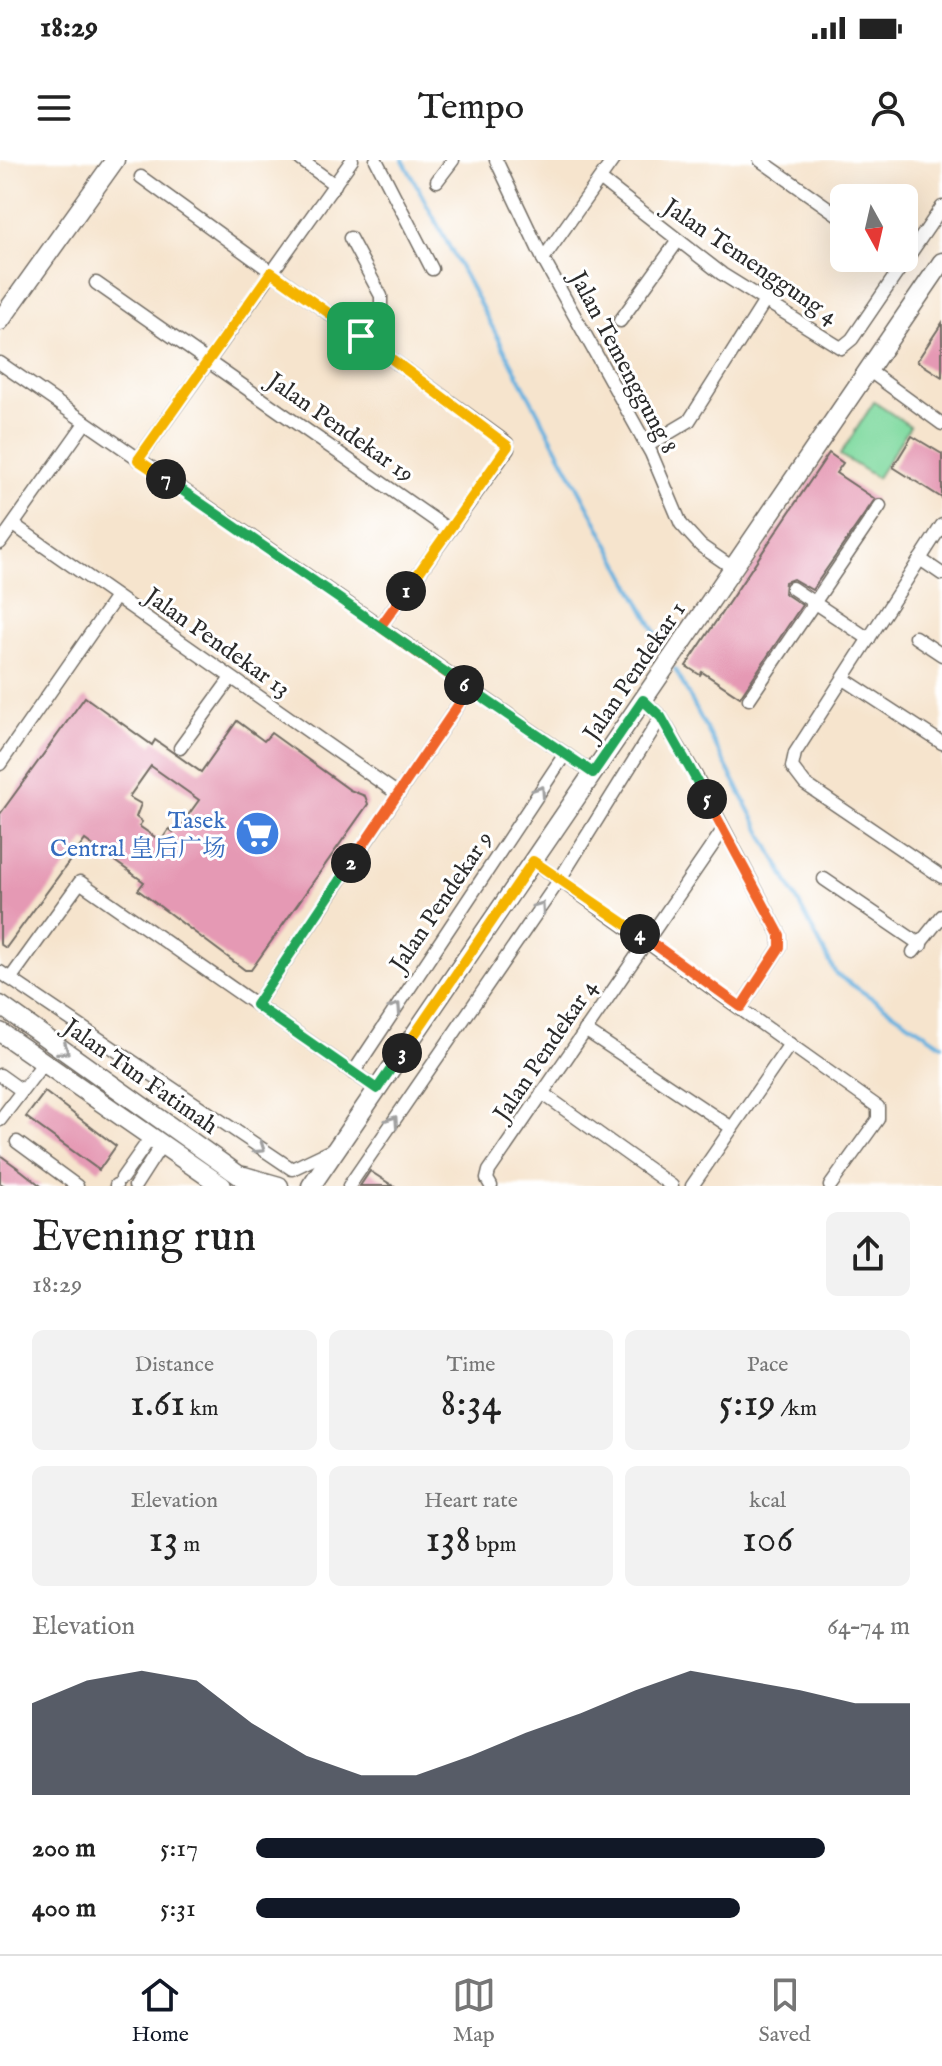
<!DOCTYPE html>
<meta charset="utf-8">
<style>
:root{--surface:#fff;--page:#f2f2f2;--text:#222;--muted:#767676;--line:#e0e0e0;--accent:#111827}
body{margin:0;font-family:"IM FELL English","Noto Serif SC",serif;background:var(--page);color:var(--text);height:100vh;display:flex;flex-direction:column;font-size:30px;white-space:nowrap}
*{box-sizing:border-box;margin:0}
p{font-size:26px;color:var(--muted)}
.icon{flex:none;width:44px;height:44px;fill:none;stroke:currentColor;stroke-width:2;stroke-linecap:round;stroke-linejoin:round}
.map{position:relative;height:1026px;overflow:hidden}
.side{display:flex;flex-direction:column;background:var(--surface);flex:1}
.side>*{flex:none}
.needle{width:52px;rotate:172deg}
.fabs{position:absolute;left:830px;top:24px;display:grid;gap:16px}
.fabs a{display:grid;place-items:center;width:88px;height:88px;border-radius:12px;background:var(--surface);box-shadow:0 8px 32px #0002;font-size:40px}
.pin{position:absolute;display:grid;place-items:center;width:68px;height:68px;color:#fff;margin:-34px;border-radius:16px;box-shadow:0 4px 12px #0006}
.km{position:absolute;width:40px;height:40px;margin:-20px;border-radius:50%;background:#222;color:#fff;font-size:22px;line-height:40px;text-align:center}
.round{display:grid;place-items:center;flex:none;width:84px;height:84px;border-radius:12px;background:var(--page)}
.headline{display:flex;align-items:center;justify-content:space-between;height:136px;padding:0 32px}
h1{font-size:44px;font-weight:600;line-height:60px}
.stats{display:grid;grid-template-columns:repeat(3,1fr);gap:12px;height:136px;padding:8px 32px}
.stats div{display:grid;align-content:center;border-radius:12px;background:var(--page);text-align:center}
.stats b{font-size:40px;font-weight:600}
.stats small{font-size:22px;font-weight:400}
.stats p{font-size:22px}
.chart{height:224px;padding:16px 32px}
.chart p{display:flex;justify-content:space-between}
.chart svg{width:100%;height:144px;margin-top:8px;fill:var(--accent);opacity:.7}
ul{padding:0 32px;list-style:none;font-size:26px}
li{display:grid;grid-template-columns:128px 96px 1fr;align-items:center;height:60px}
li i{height:20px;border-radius:10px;background:var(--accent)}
.status{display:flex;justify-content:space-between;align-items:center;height:56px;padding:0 40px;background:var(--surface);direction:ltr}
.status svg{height:22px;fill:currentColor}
header{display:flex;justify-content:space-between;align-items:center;height:104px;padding:0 32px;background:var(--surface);font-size:36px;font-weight:600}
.tabs{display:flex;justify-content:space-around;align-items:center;height:112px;border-top:2px solid var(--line);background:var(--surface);font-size:22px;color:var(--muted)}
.tabs a{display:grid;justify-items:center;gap:4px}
.tabs .active{color:var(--accent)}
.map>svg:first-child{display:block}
.green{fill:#80daa0;stroke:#568266;stroke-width:2}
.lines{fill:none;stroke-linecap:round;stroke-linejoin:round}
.stream{stroke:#67b1df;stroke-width:4}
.building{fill:#e599b4;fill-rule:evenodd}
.street-casing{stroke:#726c64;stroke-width:15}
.secondary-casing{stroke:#726c64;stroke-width:21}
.street{stroke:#fff;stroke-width:12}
.secondary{stroke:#fff;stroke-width:18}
.oneway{stroke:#a0a0a0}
.split-1-casing{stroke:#fff;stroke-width:16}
.split-2-casing{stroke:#fff;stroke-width:16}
.split-3-casing{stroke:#fff;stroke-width:16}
.split-4-casing{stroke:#fff;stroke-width:16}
.split-5-casing{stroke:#fff;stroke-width:16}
.split-6-casing{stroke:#fff;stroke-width:16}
.split-7-casing{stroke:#fff;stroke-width:16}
.split-8-casing{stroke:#fff;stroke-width:16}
.split-1{stroke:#f5b400;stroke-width:10}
.split-2{stroke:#f0652b;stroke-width:10}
.split-3{stroke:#22a559;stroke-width:10}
.split-4{stroke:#f5b400;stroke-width:10}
.split-5{stroke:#f0652b;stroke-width:10}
.split-6{stroke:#22a559;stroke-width:10}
.split-7{stroke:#22a559;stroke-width:10}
.split-8{stroke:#f5b400;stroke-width:10}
.labels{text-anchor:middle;stroke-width:6;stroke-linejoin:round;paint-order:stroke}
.street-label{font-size:24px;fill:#2b2b2b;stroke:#fff}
.shop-label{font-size:24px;fill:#366cbe;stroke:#fff;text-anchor:end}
</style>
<div class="status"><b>18:29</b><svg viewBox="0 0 49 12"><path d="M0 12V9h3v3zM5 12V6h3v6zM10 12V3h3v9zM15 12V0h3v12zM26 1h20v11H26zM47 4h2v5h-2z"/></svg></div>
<header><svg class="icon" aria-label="menu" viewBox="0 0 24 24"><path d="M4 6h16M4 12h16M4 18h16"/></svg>Tempo<svg class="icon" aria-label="person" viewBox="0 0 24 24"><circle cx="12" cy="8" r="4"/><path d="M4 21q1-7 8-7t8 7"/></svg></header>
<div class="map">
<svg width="942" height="1026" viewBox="0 0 942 1026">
<rect width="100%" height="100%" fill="#fff"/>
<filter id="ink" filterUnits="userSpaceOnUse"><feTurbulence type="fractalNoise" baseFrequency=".0125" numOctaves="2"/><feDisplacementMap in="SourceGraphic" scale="16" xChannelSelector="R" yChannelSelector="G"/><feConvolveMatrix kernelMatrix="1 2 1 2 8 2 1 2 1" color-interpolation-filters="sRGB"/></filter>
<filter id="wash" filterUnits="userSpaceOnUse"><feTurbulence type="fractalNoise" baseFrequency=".006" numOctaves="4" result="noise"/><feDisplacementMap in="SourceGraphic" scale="32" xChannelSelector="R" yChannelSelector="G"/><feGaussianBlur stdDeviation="1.8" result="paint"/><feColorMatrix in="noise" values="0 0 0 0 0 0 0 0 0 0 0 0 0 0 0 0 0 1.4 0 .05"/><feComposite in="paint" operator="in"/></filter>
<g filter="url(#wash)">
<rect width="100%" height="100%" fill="#f6e4cd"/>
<polygon class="green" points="874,242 910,266 877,318 840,295"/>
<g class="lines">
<g class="stream">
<polyline points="403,0 664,488"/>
<polyline points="675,509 836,814 942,885"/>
</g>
</g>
<g id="blocks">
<g class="building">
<polygon points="942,163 942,217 917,201"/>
<polygon points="912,276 942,294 942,338 893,307"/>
<polygon points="829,293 843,303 836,313 875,339 812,430 793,419 785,422 784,433 802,445 740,537 702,512 700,515 686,506"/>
<path d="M 85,537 L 152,585 L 155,580 L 201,612 L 237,561 L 264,581 L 271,573 L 350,630 L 365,636 L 368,644 L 251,810 L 245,810 L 138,730 L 144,722 L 85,680 L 6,788 L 0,784 L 0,654 ZM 151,606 L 199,640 L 181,665 L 173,672 L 169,669 L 161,681 L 139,666 L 142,662 L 136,657 L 141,644 L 129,637 Z"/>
<polygon points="45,932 116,986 99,1010 26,957"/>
<polygon points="0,995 22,1011 41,1026 5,1026 0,1023"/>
<polygon points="370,1011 393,1026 360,1026"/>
</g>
</g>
</g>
<g filter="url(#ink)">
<use href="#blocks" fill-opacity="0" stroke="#726c64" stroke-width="2"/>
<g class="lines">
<defs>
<g id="street">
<polyline points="301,0 335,25"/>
<polyline points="376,0 432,109"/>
<polyline points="496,0 543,99 651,293 681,364 701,386 733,408"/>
<polyline points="760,0 844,59"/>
<polyline points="141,17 507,283 508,289 380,467"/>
<polyline points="600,19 722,114 841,188 852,179 942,47"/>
<polyline points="437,21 453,0"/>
<polyline points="350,78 381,136 381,150 361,176"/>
<polyline points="543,99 613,0"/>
<polyline points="96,123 449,370"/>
<polyline points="620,161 677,82"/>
<polyline points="0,203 593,613"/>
<polyline points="868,210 942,264"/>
<polyline points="647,286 689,261 765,141"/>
<polyline points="138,300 352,0"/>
<polyline points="14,365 398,634"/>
<polyline points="942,365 795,593 792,607 805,624 942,717"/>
<polyline points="0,383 85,263"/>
<polyline points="920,399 942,414"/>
<polyline points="792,428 869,479"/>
<polyline points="915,477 942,495"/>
<polyline points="844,519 942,583"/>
<polyline points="749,539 880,346"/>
<polyline points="643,540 661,557 695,614 780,775 780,787 741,847"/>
<polyline points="180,588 231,518"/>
<polyline points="0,604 116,437"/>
<polyline points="533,701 878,947 878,959 830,1026"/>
<polyline points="824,719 921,785"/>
<polyline points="913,792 942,756"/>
<polyline points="0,812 292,1009 332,990"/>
<polyline points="10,819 80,722 377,929"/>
<polyline points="256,845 469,529"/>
<polyline points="585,870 732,968"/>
<polyline points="353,913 565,594"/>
<polyline points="0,915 21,930"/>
<polyline points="542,933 672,1026"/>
<polyline points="0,960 45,901"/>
<polyline points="17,982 77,1026"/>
<polyline points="122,1018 151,977"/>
<polyline points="116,1026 116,1025"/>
<polyline points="135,1026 162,984"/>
<polyline points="349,1026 560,719 661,557"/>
<polyline points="491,1026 487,1019 489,1011 723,670"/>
<polyline points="692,1026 790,884"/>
</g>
<g id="secondary">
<polyline points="0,161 115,0"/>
<polyline points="0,845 254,1026"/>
<polyline points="0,872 222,1026"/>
<polyline points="244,1016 279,1026"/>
<polyline points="311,1026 942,102"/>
</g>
</defs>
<use href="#street" class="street-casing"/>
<use href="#secondary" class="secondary-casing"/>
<use href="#street" class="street"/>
<use href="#secondary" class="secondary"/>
</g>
<defs><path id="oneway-chevron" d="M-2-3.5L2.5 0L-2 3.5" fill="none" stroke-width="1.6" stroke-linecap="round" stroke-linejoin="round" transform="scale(2)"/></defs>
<g class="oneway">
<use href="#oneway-chevron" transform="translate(540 631) rotate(-56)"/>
<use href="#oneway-chevron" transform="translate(540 747) rotate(-55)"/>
<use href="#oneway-chevron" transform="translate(396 848) rotate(-56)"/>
<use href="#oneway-chevron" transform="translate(64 890) rotate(35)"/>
<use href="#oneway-chevron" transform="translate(393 961) rotate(-56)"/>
<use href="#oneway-chevron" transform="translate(260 988) rotate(34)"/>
</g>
</g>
<g class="lines" filter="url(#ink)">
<defs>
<polyline id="split-1" points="361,176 508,286 406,431"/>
<polyline id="split-2" points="351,703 469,529 380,467 406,431"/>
<polyline id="split-3" points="351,703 256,845 377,929 402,893"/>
<polyline id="split-4" points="402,893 533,701 640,774"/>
<polyline id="split-5" points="640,774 741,847 780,787 780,775 707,639"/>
<polyline id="split-6" points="464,525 593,613 643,540 661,557 707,639"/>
<polyline id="split-7" points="166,319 464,525"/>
<polyline id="split-8" points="166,319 138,300 271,112 361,176"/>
</defs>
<use href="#split-1" class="split-1-casing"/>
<use href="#split-2" class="split-2-casing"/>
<use href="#split-3" class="split-3-casing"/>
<use href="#split-4" class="split-4-casing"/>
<use href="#split-5" class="split-5-casing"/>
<use href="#split-6" class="split-6-casing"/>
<use href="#split-7" class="split-7-casing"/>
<use href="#split-8" class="split-8-casing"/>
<use href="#split-1" class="split-1"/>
<use href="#split-2" class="split-2"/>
<use href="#split-3" class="split-3"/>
<use href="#split-4" class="split-4"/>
<use href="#split-5" class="split-5"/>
<use href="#split-6" class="split-6"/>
<use href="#split-7" class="split-7"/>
<use href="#split-8" class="split-8"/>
</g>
<defs>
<symbol id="supermarket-disc" viewBox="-11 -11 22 22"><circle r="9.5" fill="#3f7fe0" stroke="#fff"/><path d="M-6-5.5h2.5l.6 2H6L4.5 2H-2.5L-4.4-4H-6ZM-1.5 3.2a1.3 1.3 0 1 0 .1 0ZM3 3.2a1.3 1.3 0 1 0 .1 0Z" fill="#fff"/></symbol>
</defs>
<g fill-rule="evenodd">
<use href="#supermarket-disc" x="232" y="648" width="51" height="51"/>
</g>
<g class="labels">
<g class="street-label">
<text transform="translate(751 101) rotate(34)" y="8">Jalan Temenggung 4</text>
<text transform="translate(624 202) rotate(62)" y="8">Jalan Temenggung 8</text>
<text transform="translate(341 267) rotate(35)" y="8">Jalan Pendekar 19</text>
<text transform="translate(218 482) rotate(35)" y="8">Jalan Pendekar 13</text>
<text transform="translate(634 511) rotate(-56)" y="8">Jalan Pendekar 1</text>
<text transform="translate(441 741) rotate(-56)" y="8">Jalan Pendekar 9</text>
<text transform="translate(545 890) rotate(-56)" y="8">Jalan Pendekar 4</text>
<text transform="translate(141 916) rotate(35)" y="8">Jalan Tun Fatimah</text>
</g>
<g class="shop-label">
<text x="226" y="668">Tasek<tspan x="226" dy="28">Central 皇后广场</tspan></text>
</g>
</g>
</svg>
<div class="fabs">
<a><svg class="needle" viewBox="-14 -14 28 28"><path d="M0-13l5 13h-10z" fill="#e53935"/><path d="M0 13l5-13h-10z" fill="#767676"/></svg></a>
</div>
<div class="pin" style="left:361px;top:176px;background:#1e9e55"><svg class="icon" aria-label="arrive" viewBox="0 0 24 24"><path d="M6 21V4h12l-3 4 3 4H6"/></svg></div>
<b class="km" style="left:406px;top:431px">1</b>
<b class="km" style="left:351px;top:703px">2</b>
<b class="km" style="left:402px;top:893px">3</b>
<b class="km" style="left:640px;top:774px">4</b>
<b class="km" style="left:707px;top:639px">5</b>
<b class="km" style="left:464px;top:525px">6</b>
<b class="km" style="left:166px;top:319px">7</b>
</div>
<section class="side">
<div class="headline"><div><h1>Evening run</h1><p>18:29</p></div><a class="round"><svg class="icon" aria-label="share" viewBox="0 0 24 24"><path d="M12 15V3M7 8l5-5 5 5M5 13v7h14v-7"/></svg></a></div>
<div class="stats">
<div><p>Distance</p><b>1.61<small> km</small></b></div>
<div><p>Time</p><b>8:34</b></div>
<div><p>Pace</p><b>5:19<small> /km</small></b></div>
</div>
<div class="stats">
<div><p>Elevation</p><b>13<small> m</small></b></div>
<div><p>Heart rate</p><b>138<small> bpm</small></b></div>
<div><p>kcal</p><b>106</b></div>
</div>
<div class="chart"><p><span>Elevation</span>64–74 m</p>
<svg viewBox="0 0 160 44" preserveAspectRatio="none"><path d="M0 44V16L10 9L20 6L30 9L40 22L50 32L60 38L70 38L80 32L90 25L100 19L110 12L120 6L130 9L140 12L150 16L160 16V44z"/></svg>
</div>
<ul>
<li><b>200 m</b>5:17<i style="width:87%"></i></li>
<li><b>400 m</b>5:31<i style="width:74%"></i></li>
</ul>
</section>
<nav class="tabs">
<a class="active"><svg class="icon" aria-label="home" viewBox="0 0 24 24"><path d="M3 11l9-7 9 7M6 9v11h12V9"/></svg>Home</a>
<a><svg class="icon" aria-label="map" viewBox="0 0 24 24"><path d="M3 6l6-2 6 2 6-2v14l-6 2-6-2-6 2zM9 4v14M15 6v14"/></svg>Map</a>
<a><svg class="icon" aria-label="saved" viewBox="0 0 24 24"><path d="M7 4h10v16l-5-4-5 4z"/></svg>Saved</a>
</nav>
